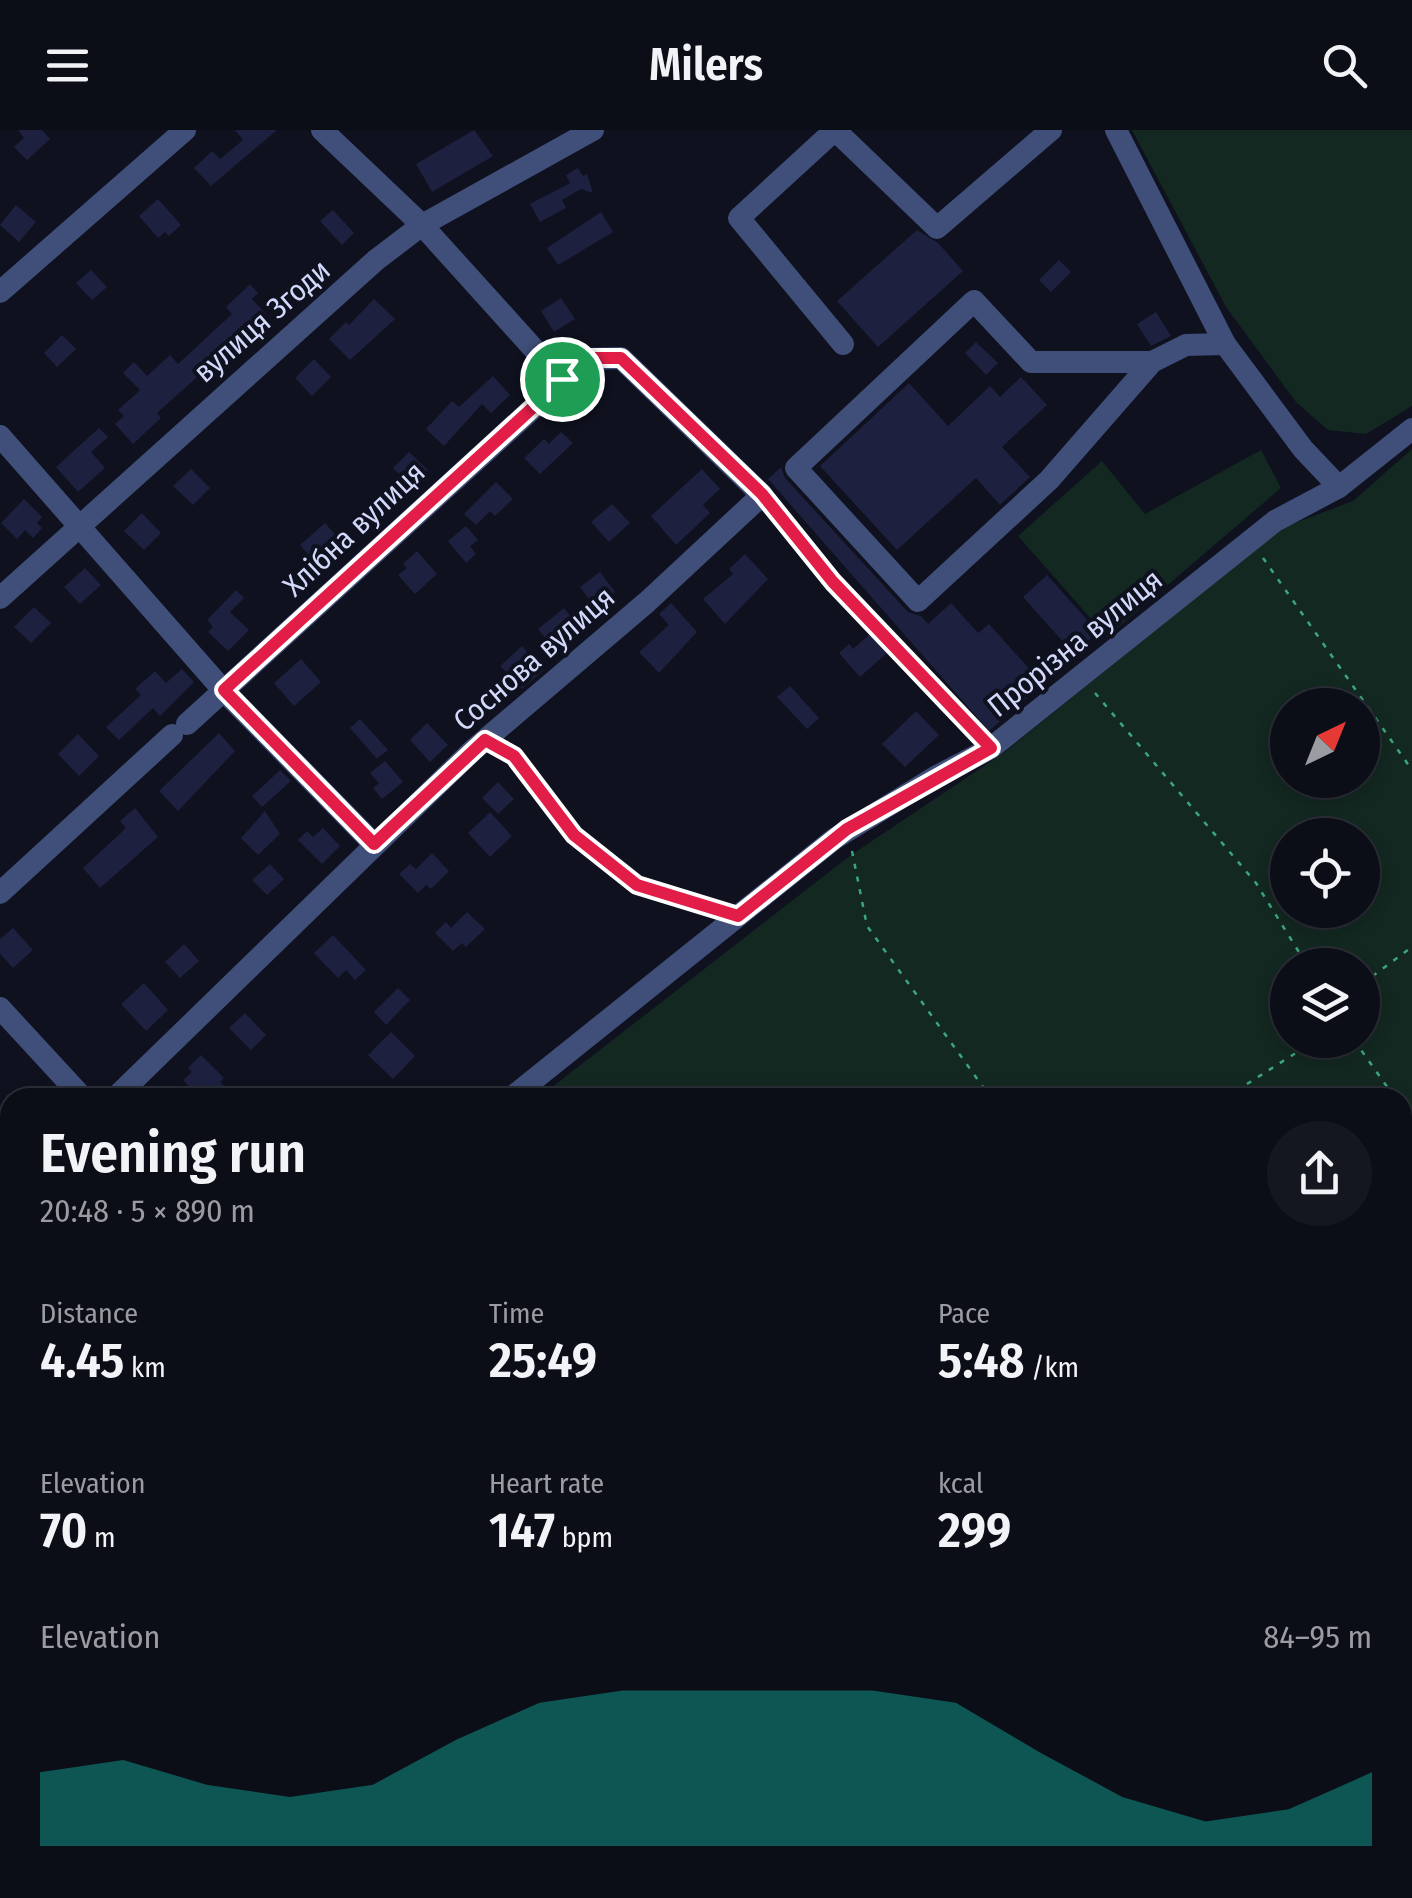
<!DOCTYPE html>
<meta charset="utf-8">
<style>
:root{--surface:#0b0d17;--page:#141620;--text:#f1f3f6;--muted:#9a9ca1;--line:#2b2d36;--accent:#0f766e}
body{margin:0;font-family:"Fira Sans Condensed",sans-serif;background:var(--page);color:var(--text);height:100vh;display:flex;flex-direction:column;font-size:38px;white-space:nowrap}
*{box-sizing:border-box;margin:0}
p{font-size:32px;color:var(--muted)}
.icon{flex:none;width:55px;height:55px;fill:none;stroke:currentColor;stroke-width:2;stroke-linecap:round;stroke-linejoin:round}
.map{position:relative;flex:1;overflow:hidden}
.panel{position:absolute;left:0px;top:958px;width:1412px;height:812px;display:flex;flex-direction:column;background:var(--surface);border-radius:30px 30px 0 0;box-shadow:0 5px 15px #0003,0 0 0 2px var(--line)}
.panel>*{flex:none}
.needle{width:65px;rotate:43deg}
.tools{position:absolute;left:1270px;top:558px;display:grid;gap:20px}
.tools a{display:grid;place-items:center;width:110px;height:110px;border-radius:50%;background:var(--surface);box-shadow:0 5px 15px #0003,0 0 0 2px var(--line);font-size:50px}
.pin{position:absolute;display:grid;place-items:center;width:85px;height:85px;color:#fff;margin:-42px;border:5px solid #fff;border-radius:50%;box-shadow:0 2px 10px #0007}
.round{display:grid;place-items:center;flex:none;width:105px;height:105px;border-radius:52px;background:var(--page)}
.overview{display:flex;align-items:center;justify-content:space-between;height:170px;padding:0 40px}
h1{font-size:55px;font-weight:600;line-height:75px}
.figures{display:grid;grid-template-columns:repeat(3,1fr);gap:15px;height:170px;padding:10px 40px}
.figures div{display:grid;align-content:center}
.figures b{font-size:50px;font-weight:600}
.figures small{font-size:28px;font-weight:400}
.figures p{font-size:28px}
.chart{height:280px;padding:20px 40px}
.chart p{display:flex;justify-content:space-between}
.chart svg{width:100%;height:180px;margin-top:10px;fill:var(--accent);opacity:.7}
header{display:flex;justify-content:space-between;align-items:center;height:130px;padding:0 40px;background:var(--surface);font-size:45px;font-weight:600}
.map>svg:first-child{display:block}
.green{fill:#132821;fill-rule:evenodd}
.building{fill:#1d203e}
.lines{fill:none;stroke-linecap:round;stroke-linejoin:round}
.path{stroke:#3ba57e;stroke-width:2.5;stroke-dasharray:5 8;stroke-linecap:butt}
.minor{stroke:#3f4f79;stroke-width:22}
.route-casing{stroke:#fff;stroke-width:20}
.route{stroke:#e11d48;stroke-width:12}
.labels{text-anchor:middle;stroke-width:8;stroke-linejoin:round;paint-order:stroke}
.street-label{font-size:30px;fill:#d2d9fa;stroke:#0f111f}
</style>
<header><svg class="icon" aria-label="menu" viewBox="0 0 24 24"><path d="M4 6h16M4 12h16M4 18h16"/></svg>Milers<svg class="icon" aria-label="search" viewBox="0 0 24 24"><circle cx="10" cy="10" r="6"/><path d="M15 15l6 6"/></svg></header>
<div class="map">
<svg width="1412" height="1768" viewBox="0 0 1412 1768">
<rect width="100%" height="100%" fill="#0f111f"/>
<g class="green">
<polygon points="1132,0 1412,0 1412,276 1366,304 1328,300 1296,272 1226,177"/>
<path d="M 1412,319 L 1412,1228 L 1403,1262 L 1402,968 L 538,968 L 851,725 L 1005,622 L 1282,398 L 1353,371 ZM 1288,575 L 1362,575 L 1362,650 L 1288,650 ZM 1288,705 L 1362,705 L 1362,780 L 1288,780 ZM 1288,835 L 1362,835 L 1362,910 L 1288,910 Z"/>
<polygon points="1261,320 1281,358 1107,507 1018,406 1102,331 1145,384"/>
<polygon points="10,1432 10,1760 1231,1760 1229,1768 0,1768 0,1442"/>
</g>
<g class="building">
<polygon points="18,0 42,0 50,9 27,30 14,17 24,8"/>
<polygon points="235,0 277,0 211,56 194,38 212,21 220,29 243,10"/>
<polygon points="474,0 493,26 432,62 416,34"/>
<polygon points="578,38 583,46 587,44 593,63 581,59 562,70 566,78 540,92 530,74 570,53 566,45"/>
<polygon points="158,69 181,95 169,106 165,102 158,108 139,86"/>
<polygon points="16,75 36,92 19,112 0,95"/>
<polygon points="333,80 354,103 342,115 320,91"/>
<polygon points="601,82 613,102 558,135 547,118"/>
<polygon points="917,100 938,113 963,141 878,217 837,171"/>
<polygon points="1059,130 1071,142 1051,162 1039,150"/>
<polygon points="91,140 107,157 92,170 76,153"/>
<polygon points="250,154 258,163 252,169 266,184 222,222 229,229 209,247 204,241 157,283 161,288 133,314 115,294 124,286 118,280 140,260 123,243 134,232 147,246 170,225 178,234 232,184 226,177"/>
<polygon points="561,168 575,189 554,202 541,181"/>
<polygon points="374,169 395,189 350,230 329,209 346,192 349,195"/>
<polygon points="1156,182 1171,206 1151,216 1137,194"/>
<polygon points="62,205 76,219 57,237 44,223"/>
<polygon points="976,212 998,233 986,245 965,223"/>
<polygon points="314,229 331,247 312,266 295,248"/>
<polygon points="493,246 510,265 491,283 482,274 444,316 426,299 452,271 459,277"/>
<polygon points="1021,247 1047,275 1002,317 1030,347 1000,375 976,348 897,420 820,336 909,253 948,296 990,256 1000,267"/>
<polygon points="99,298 108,307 91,322 105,338 78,362 56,337"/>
<polygon points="561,302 573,313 540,344 524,328 544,309 549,314"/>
<polygon points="409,322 428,340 412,357 393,338"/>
<polygon points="781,337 785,348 908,482 921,486 928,494 951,473 978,503 989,494 1043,554 989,601 768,349"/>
<polygon points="191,339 210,358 193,375 173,356"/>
<polygon points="702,339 720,359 703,375 710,383 676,415 651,386"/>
<polygon points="496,352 513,369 495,386 490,381 476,395 464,384"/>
<polygon points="24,369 42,387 37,393 42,398 33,408 25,400 17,409 1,393"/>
<polygon points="612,374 630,393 609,412 591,392"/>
<polygon points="142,383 161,403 144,420 124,401"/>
<polygon points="325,393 347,418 322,440 300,415"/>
<polygon points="466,396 478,410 470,416 476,424 466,433 448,411"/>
<polygon points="417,421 437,444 415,464 398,445 407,438 403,434"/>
<polygon points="745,424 768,449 725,494 703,469 733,444 729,439"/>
<polygon points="85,438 101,455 80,474 64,457"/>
<polygon points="600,442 615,462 595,477 580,457"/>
<polygon points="1047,445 1098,502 1074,524 1023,467"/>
<polygon points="236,460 244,468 230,482 249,500 228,521 208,502 213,497 207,490"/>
<polygon points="671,473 697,502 659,543 639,522 669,495 659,484"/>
<polygon points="34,477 51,493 31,513 14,497"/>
<polygon points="564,478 579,498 553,518 538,499"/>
<polygon points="870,504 887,523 860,547 839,523 849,514 853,519"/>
<polygon points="522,516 544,540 522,559 500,536"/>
<polygon points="301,529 321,552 294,576 274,553"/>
<polygon points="182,539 194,552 160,586 153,578 119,610 106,597 141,565 135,559 155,541 166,553"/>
<polygon points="790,556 819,588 807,599 777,567"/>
<polygon points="916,581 939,605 905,637 882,614"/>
<polygon points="360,589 388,620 377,629 350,598"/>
<polygon points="427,593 448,615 430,632 410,610"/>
<polygon points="219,603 235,621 178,681 159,661"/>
<polygon points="78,604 99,626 79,646 58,624"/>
<polygon points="385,631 403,652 382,669 373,658 379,653 370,643"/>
<polygon points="280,640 291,651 262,677 252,666"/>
<polygon points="498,652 514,669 498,684 482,668"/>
<polygon points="135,678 158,707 100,758 83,738 126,698 120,691"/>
<polygon points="265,681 280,704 258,725 241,708"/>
<polygon points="490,682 512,706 490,727 468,703"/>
<polygon points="323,698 340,716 322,734 298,710 307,701 313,707"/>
<polygon points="432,723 449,741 431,759 426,755 418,763 399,744 410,734 416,739"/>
<polygon points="270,734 284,749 267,765 252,750"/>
<polygon points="467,782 485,799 466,817 462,813 453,821 435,803 446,792 451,798"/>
<polygon points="13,798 33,820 13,838 0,824 0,809"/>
<polygon points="333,805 366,840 355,850 346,840 338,848 314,823"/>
<polygon points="184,814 199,831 180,848 165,832"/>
<polygon points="144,853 168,880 146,901 121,874"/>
<polygon points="398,858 410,870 386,895 374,882"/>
<polygon points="245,883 266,905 251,920 229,898"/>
<polygon points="391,902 415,926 393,949 368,925"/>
<polygon points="201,925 224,948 220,952 225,957 215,967 211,962 200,968 183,950 192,942 188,938"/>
</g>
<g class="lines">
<g class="path">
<polyline points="776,381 833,452 978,605"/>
<polyline points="1263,428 1412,640"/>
<polyline points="1095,563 1256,753 1307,835"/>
<polyline points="504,620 514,626 574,705 637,755 714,779"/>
<polyline points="852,721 867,796 991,968"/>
<polyline points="1362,854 1412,817"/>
<polyline points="1354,910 1395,968"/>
<polyline points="1225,968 1302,919 1308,910"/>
<polyline points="1402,979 1412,992"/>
<polyline points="1412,1351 1407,1370 1412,1457"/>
<polyline points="1402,1600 1412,1596"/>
<polyline points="0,1649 10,1657"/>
<polyline points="493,1760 498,1768"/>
<polyline points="669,1760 676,1768"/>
<polyline points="1002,1768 1002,1760"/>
<polyline points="1238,1768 1240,1760"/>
</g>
<g class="minor">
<polyline points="322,0 422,95 561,249"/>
<polyline points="1116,0 1225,214 1303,319 1339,357"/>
<polyline points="0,162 185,0"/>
<polyline points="843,214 739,88 835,0 937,98 1051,0"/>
<polyline points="1152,232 1031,232 974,171 796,338 918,471 1049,350 1152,232 1186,215 1225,214"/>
<polyline points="0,306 223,560 374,714"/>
<polyline points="0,468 376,130 422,95 593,0"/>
<polyline points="0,763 172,605"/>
<polyline points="0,878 83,968"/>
<polyline points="115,968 472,621 647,472 762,365 621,228 587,229 187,594"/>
<polyline points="511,968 834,709 935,647 991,618 1275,391 1339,357 1412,299"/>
<polyline points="0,1083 10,1073"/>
<polyline points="0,1425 10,1416"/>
</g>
</g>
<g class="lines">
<defs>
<polygon id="route" points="587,228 621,228 762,364 833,452 991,618 847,699 738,786 637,755 574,705 514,626 485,610 374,714 224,560"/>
</defs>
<use href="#route" class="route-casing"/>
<use href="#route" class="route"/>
</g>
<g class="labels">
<g class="street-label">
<text transform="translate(262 191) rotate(-41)" y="10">вулиця Згоди</text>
<text transform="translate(354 399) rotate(-43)" y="10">Хлібна вулиця</text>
<text transform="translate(1075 513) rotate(-39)" y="10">Прорізна вулиця</text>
<text transform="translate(534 529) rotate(-41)" y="10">Соснова вулиця</text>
</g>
</g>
</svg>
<div class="tools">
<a><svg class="needle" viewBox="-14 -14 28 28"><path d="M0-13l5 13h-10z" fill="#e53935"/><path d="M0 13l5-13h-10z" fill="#9a9ca1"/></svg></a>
<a><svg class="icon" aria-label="locate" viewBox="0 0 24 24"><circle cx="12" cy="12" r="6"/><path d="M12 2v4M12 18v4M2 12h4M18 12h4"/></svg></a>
<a><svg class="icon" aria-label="layers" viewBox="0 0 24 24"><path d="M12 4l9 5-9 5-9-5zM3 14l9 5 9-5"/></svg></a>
</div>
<div class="pin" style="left:562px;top:249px;background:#1e9e55"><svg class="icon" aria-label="arrive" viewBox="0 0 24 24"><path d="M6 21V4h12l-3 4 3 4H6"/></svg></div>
<section class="panel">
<div class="overview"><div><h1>Evening run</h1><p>20:48 · 5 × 890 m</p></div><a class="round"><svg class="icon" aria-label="share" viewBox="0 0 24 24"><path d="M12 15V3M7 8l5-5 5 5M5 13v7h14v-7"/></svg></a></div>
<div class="figures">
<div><p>Distance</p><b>4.45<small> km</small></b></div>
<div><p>Time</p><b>25:49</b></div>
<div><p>Pace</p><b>5:48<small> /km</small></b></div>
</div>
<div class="figures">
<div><p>Elevation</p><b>70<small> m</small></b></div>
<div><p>Heart rate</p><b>147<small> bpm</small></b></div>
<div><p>kcal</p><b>299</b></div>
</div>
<div class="chart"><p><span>Elevation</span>84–95 m</p>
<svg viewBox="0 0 160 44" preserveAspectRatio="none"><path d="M0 44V26L10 23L20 29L30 32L40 29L50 18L60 9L70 6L80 6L90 6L100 6L110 9L120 21L130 32L140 38L150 35L160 26V44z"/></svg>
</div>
</section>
</div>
